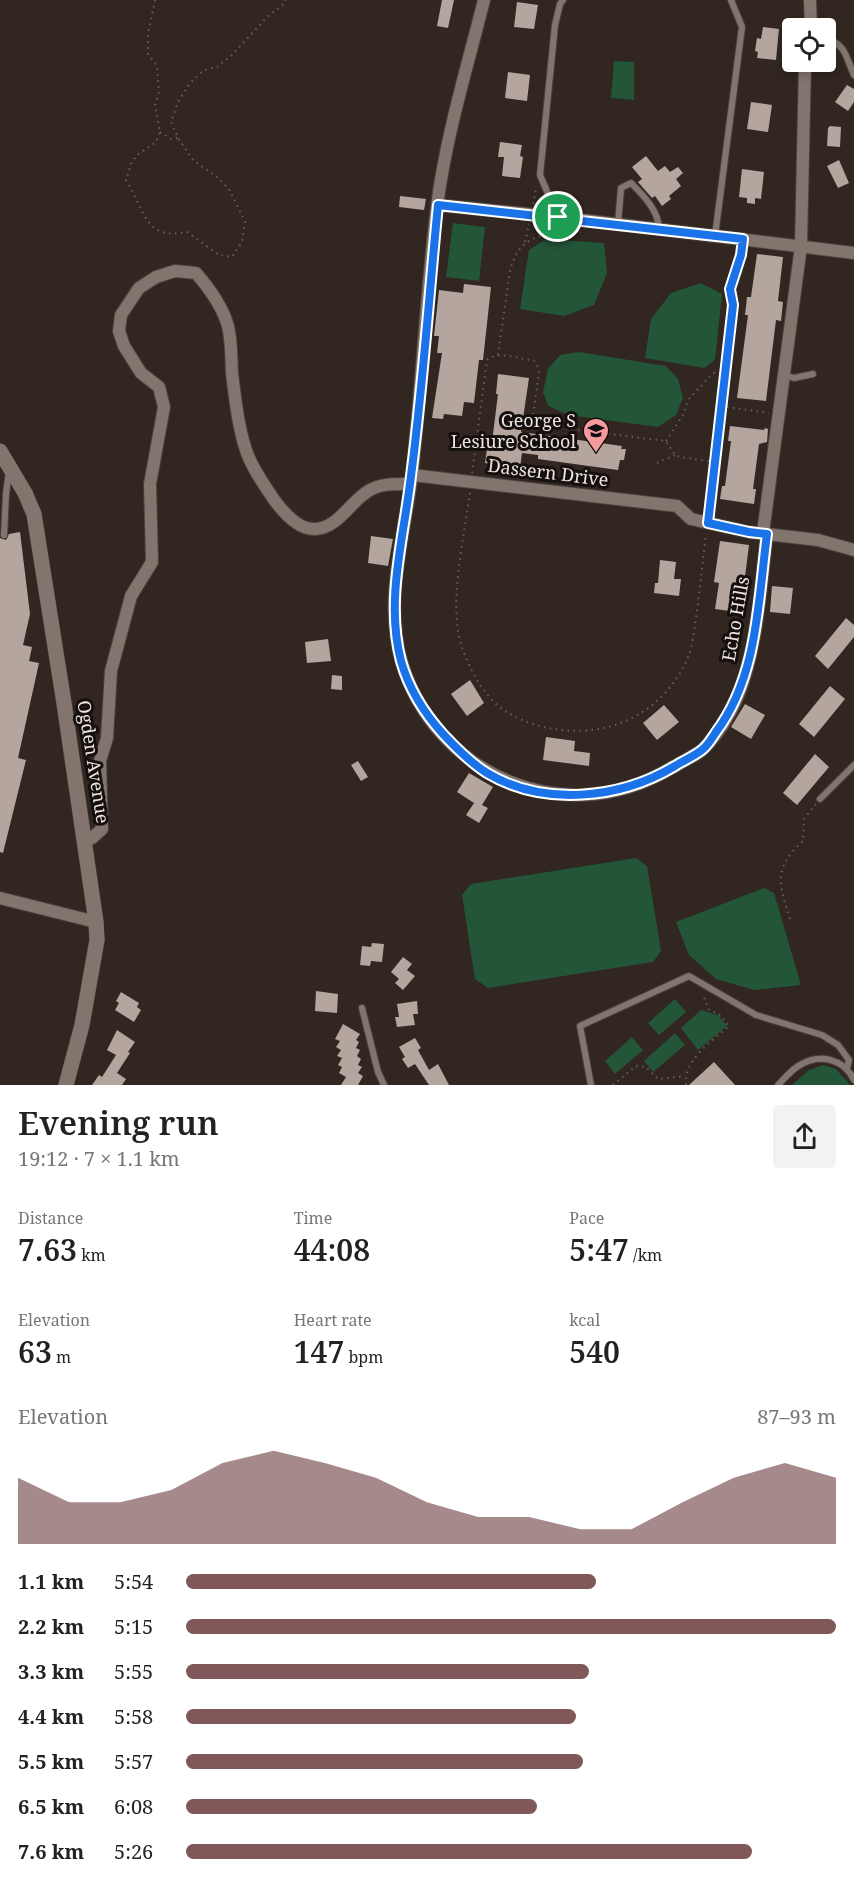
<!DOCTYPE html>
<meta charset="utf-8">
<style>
:root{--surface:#fff;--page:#f2f2f2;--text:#222;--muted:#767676;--accent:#81585a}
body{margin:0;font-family:"Noto Serif",serif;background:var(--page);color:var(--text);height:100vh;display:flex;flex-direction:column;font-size:22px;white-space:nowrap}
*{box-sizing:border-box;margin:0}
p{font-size:20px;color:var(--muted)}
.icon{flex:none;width:33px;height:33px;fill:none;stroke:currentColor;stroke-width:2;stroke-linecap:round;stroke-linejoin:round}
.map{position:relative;height:1085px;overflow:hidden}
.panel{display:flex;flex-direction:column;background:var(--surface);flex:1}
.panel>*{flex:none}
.tools{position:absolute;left:782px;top:18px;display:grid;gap:12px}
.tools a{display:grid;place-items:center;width:54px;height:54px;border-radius:6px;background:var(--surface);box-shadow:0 3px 9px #0003;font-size:30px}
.pin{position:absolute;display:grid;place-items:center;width:51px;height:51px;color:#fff;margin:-26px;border:3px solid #fff;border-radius:50%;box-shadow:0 2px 6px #0007}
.round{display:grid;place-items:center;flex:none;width:63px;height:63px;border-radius:6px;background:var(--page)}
.overview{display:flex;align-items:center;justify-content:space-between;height:102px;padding:0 18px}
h1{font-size:33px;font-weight:600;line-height:45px}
.stats{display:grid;grid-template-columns:repeat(3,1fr);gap:9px;height:102px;padding:6px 18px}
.stats div{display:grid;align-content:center}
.stats b{font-size:30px;font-weight:600}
.stats small{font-size:16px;font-weight:400}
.stats p{font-size:16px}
.chart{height:168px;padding:12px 18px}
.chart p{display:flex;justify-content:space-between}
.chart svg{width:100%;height:108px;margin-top:6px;fill:var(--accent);opacity:.7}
ul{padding:0 18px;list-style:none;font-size:20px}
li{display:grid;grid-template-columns:96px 72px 1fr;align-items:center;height:45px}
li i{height:15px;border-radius:8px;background:var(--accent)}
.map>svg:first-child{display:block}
.green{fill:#235539}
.building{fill:#b4a59f}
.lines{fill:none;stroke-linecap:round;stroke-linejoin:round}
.service-casing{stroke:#4b423e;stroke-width:8}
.minor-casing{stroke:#4b423e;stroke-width:14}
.tertiary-casing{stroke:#4b423e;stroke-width:16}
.path{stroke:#6a605b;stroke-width:2;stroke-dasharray:1.5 4.5;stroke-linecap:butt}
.service{stroke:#82756e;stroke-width:6}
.minor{stroke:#82756e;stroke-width:12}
.tertiary{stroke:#82756e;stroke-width:15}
.route-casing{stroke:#fff;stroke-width:12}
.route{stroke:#1a73e8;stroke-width:8}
.labels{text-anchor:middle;stroke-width:6;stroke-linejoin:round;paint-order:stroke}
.poi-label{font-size:18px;fill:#ede5e2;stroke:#15100e;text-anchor:end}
.street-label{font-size:18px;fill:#ede5e2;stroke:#15100e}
</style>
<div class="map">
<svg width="854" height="1085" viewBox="0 0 854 1085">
<rect width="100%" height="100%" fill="#312620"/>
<g class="green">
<polygon points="614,61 634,62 634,100 611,98"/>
<polygon points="453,223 485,227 479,281 446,277"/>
<polygon points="546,239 604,243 607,273 594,305 564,316 520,309 529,250"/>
<polygon points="701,283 722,294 715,360 704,368 645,358 651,319 671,293"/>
<polygon points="579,352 666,366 678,379 683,398 676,415 658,427 568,415 548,406 543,392 548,369 560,355"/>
<polygon points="636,858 647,866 661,951 653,962 488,988 475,979 462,895 471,884"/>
<polygon points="764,888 774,893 801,985 754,990 716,979 689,955 676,922"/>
<polygon points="675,999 686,1012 659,1035 648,1023"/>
<polygon points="701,1010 718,1015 727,1026 698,1050 681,1028"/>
<polygon points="675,1033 685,1045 653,1072 644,1061"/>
<polygon points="632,1037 643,1050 615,1074 605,1061"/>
<polygon points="823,1065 836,1069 850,1085 792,1085 809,1070"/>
</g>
<g class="building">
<polygon points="442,0 454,0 448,28 437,26"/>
<polygon points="517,2 538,5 534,29 514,27"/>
<polygon points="763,27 779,29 776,60 757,58 758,52 755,51 757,38 761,39"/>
<polygon points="508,72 530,75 527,101 505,98"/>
<polygon points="847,85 854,89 854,102 848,111 835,102"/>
<polygon points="751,102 772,105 768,132 747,129"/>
<polygon points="830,126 841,127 840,147 827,146 828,128"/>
<polygon points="500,142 522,145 520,156 523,157 520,178 502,176 504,157 498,157"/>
<polygon points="646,156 658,171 665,166 670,172 678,167 683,173 676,179 681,186 669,196 671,199 662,206 655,196 652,198 638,182 642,179 632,167"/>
<polygon points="839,160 849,183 838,188 827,166"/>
<polygon points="742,169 764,172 761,199 755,198 755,204 747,203 747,198 739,197"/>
<polygon points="400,196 426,199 424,210 399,207"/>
<polygon points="757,254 783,257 778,301 783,302 781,321 776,320 766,401 737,398 748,315 745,315 747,297 751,297"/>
<polygon points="464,284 491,287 483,360 479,360 474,403 464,402 462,416 444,414 443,419 432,418 442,353 437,353 439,336 434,336 439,290 463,293"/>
<polygon points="498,374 529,378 521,432 622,446 621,449 626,449 624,460 620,460 618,470 538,459 538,455 522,453 520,468 485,463 487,449 491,450 498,394 496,394"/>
<polygon points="730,426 764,430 765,428 768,429 767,442 759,444 753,489 756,489 754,504 720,499 722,486 725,486 731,441 728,441"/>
<polygon points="20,532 30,614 23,645 32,647 29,661 39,663 18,758 26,760 3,853 0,852 0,538 6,540 9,534"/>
<polygon points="371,536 393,539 388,566 368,563"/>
<polygon points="720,541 749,545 744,585 741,585 737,612 715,609 719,583 714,582"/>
<polygon points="660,560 676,562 674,579 681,579 679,596 654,593 655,583 658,583"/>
<polygon points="772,586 793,588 790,614 770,612"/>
<polygon points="846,618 854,625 854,637 828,669 815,656"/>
<polygon points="328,639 331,661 307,663 305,642"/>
<polygon points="332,675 342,676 342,690 331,689"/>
<polygon points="470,680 484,703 467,716 451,694"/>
<polygon points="830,686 845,699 814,737 799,724"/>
<polygon points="745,704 765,715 751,739 731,727"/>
<polygon points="664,705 679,722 657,740 643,723"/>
<polygon points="546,737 575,741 574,751 590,753 589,766 543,760"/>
<polygon points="815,754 829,767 797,805 783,793"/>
<polygon points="358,761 368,777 361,781 351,765"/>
<polygon points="469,773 493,787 482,805 488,808 479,823 466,815 474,803 457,792"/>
<polygon points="372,943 384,944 382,962 371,961 370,966 360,965 362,946 371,947"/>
<polygon points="403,957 412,964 407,970 415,976 403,990 395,983 399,979 391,972"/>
<polygon points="316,991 338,994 337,1013 315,1011"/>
<polygon points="121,992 139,1003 137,1007 141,1010 134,1022 115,1010 119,1003 116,1001"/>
<polygon points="417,1001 418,1014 413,1014 415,1025 397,1027 395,1017 399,1017 397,1004"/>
<polygon points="343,1024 360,1034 356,1040 359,1042 356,1048 360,1050 357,1056 361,1059 358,1065 362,1067 358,1073 363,1076 358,1085 341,1085 346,1077 339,1073 342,1067 338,1065 342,1058 337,1056 341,1050 336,1047 340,1041 335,1039"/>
<polygon points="117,1030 135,1042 128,1052 130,1053 117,1073 126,1079 122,1085 92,1085 99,1075 102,1077 116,1055 107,1050"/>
<polygon points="415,1038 421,1048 418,1050 429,1070 438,1064 449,1085 429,1085 415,1064 408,1068 402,1059 405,1057 399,1047"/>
<polygon points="714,1062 735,1085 689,1085"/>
</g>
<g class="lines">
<defs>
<g id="service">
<path d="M 825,39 C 846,43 846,58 854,75"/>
<polyline points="558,217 540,175 555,25 560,4 563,0"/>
<path d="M 618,224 L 621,188 L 631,183 C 643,195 659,211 659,229"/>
<polyline points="715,236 742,27 731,0"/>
<polyline points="784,375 794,378 813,374"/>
<polyline points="4,535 6,494 9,471"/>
<polyline points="820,799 854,765"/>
<polyline points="362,1008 378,1072 384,1085"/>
<polyline points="591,1085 580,1026 689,976 756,1015 822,1035 838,1045 849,1060 847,1068"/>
<path d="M 778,1085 C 784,1079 792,1069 800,1065 C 820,1053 844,1059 854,1080"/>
</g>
<g id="minor">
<path d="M 484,0 C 467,68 446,136 437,206 C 426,294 422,384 412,473 C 405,535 383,601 402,663 C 436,776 566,831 669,769 C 680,763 693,757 702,750 C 712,741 723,725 729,714 C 757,665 760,589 767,534"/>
<polyline points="810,0 811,28"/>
<polyline points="438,205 558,217 854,253"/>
<polyline points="412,475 677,506 691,519 749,532 818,540 854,550"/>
<polyline points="763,533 801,246 805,62"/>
<path d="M 85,841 L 92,838 L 102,829 L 100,761 L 107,738 L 111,671 L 131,596 L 152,562 L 150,484 L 164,407 L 159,387 L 141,373 L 124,346 L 119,331 L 121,315 L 139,288 L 156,277 L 175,271 L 196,273 C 209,288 221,304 227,323 C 232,338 231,358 232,373 C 235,398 239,435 249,458 C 256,474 266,488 275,501 C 284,513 299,530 315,529 C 339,528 351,500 370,490 C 382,483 397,484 410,484"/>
<polyline points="0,898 96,922"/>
</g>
<polyline id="tertiary" points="0,451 25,493 34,514 64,703 96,922 97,940 82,1025 66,1085"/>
</defs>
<use href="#service" class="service-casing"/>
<use href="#minor" class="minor-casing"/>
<use href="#tertiary" class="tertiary-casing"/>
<g class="path">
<path d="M 155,0 L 148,35 L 148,54 L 157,66 L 159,92 L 155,105 L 160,132 L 156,142 L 137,155 L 131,164 L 126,180 C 145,209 143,241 187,232 L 219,255 L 232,257 L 242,242 L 245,222 L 229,189 L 217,177 L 193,160 L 178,138 L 171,122 L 178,102 L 190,83 L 204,70 L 217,67 L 231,56 L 267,17 L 285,3 L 285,0"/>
<polyline points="160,132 171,139 178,138"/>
<polyline points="533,204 536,189"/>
<polyline points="525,242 529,224"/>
<path d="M 498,355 L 510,271 C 520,230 548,235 581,232"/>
<polyline points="721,406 769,413"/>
<polyline points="666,441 683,415 688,400 713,373 725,372"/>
<polyline points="657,463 675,455"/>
<path d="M 472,473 L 487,360 C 497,350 521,359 534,361 L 537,365 L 539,372 L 533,416 L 538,425 L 666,441 L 675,455 L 680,457 L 722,463"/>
<path d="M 470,493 C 464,538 447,609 463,650 C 470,670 481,689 496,704 C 508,715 525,722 540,726 C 601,742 660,718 687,660 C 694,645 694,626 697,611 C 700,585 703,560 706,534"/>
<polyline points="709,511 733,305 730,289 742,250"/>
<path d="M 790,919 C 779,884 773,868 803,841 L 804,819 L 816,804"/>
<polyline points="613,1085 636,1066 646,1067 658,1079 685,1076"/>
<path d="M 686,1085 C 683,1060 712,1041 729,1026 L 719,1014 L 708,1009 L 703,994"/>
</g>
<use href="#service" class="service"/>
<use href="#minor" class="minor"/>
<use href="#tertiary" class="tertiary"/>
</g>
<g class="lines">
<defs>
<path id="route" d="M 438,205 L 743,239 L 741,255 L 730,289 L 733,305 L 708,523 L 749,532 L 767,534 C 758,601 758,676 716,732 C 712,738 708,745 703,749 C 695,756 684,760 675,766 C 620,799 544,807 487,773 C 471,763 456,748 443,734 C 424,713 409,689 401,661 C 385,600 404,537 411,476 C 423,386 429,295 438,205 Z"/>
</defs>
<use href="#route" class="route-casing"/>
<use href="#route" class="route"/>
</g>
<defs>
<symbol id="school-pin" viewBox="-11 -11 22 30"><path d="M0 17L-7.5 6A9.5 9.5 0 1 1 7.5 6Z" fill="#f59b9e" stroke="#15100e"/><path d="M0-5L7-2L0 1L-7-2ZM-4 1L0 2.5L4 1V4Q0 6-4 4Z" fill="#111"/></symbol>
</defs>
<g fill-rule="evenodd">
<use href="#school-pin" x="581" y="416" width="30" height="40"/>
</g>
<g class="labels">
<g class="poi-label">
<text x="576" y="427">George S<tspan x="576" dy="21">Lesiure School</tspan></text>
</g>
<g class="street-label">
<text transform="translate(548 473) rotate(7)" y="6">Dassern Drive</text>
<text transform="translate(736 619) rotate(-80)" y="6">Echo Hills</text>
<text transform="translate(93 762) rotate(81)" y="6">Ogden Avenue</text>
</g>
</g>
</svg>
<div class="tools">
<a><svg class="icon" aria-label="locate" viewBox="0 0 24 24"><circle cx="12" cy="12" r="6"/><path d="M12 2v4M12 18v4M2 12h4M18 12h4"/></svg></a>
</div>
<div class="pin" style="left:558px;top:217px;background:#1e9e55"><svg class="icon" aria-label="arrive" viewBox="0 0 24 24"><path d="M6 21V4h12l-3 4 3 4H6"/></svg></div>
</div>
<section class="panel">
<div class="overview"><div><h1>Evening run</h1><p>19:12 · 7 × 1.1 km</p></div><a class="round"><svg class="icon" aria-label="share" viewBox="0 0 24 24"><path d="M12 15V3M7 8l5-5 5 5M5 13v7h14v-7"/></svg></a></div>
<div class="stats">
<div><p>Distance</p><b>7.63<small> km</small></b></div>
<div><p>Time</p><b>44:08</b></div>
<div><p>Pace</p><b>5:47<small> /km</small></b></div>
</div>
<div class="stats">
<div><p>Elevation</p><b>63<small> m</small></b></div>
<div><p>Heart rate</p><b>147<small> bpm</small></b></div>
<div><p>kcal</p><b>540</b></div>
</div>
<div class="chart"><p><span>Elevation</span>87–93 m</p>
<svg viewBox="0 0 160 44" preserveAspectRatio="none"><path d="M0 44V17L10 27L20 27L30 22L40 11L50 6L60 11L70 17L80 27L90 33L100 33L110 38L120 38L130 27L140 17L150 11L160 17V44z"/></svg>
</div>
<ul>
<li><b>1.1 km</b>5:54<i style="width:63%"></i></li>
<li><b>2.2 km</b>5:15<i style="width:100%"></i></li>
<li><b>3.3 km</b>5:55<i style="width:62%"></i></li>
<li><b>4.4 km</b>5:58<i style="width:60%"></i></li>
<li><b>5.5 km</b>5:57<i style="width:61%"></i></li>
<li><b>6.5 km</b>6:08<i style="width:54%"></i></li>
<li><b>7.6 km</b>5:26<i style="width:87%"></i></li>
</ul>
</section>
